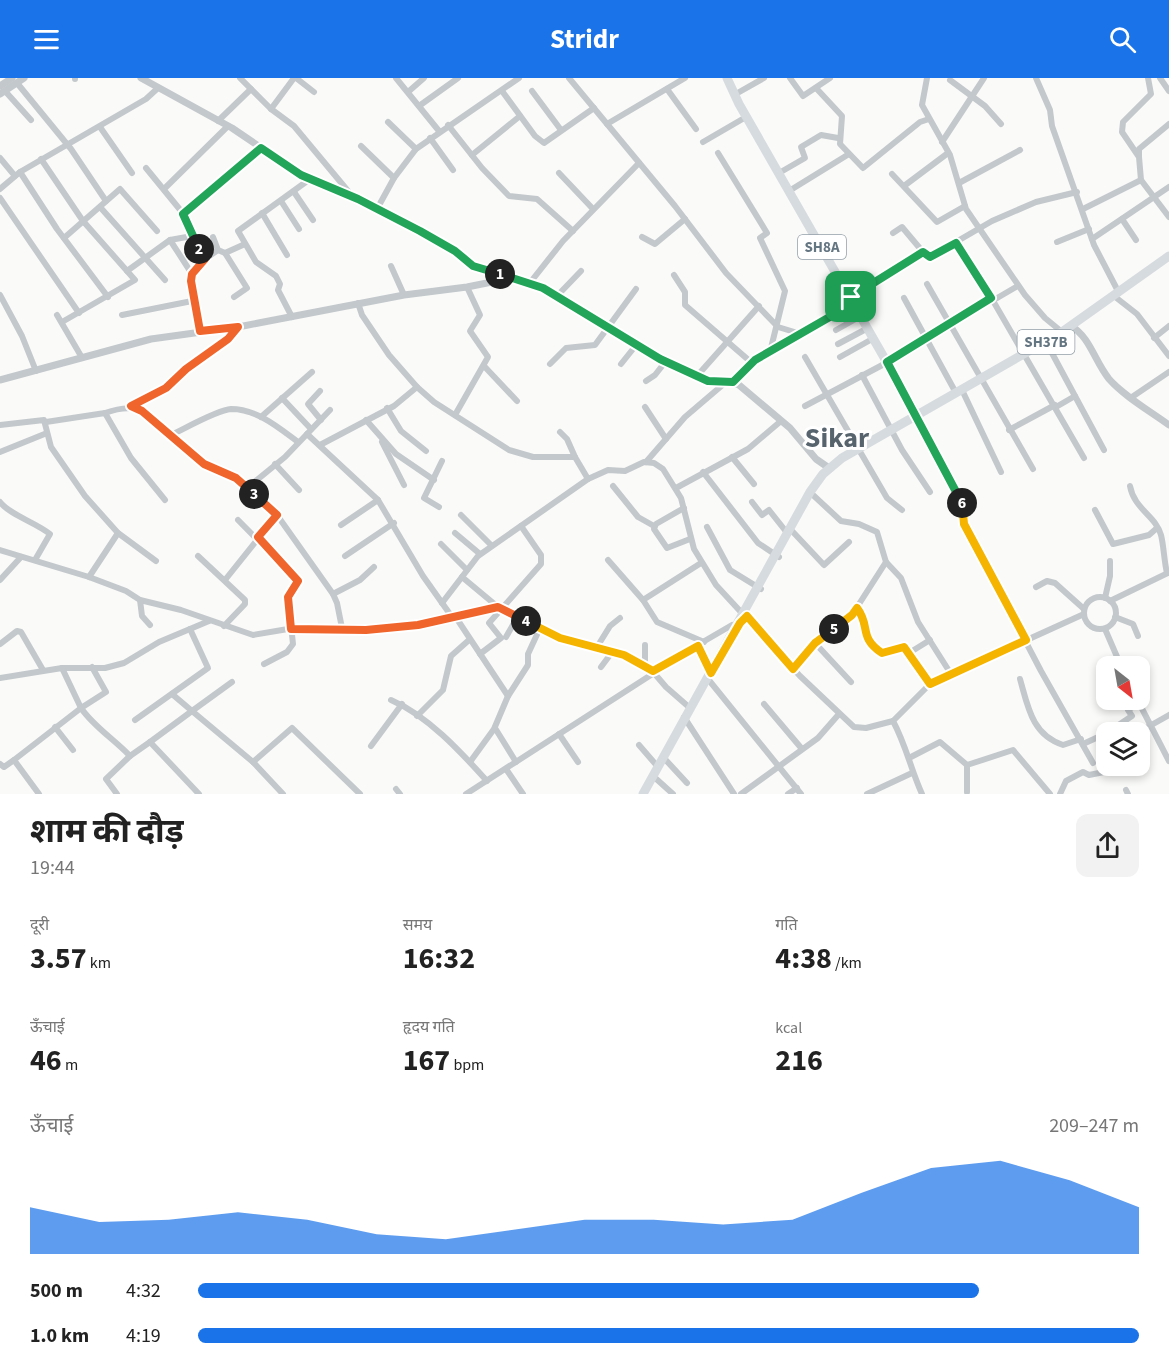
<!DOCTYPE html>
<html lang="hi">
<meta charset="utf-8">
<style>
:root{--surface:#fff;--page:#f2f2f2;--text:#222;--muted:#767676;--accent:#1a73e8}
body{margin:0;font-family:"Source Sans 3","Noto Sans Devanagari",sans-serif;background:var(--page);color:var(--text);height:100vh;display:flex;flex-direction:column;font-size:22px;white-space:nowrap}
*{box-sizing:border-box;margin:0}
p{font-size:20px;color:var(--muted)}
.icon{flex:none;width:33px;height:33px;fill:none;stroke:currentColor;stroke-width:2;stroke-linecap:round;stroke-linejoin:round}
.map{position:relative;height:716px;overflow:hidden}
.side{display:flex;flex-direction:column;background:var(--surface);flex:1}
.side>*{flex:none}
.needle{width:39px;rotate:149deg}
.fabs{position:absolute;left:1096px;top:578px;display:grid;gap:12px}
.fabs a{display:grid;place-items:center;width:54px;height:54px;border-radius:12px;background:var(--surface);box-shadow:0 3px 9px #0003;font-size:30px}
.pin{position:absolute;display:grid;place-items:center;width:51px;height:51px;color:#fff;margin:-26px;border-radius:12px;box-shadow:0 3px 9px #0006}
.km{position:absolute;width:30px;height:30px;margin:-15px;border-radius:50%;background:#222;color:#fff;font-size:16px;line-height:30px;text-align:center}
.round{display:grid;place-items:center;flex:none;width:63px;height:63px;border-radius:12px;background:var(--page)}
.summary{display:flex;align-items:center;justify-content:space-between;height:102px;padding:0 30px}
h1{font-size:33px;font-weight:700;line-height:45px}
.metrics{display:grid;grid-template-columns:repeat(3,1fr);gap:9px;height:102px;padding:6px 30px}
.metrics div{display:grid;align-content:center}
.metrics b{font-size:30px;font-weight:700}
.metrics small{font-size:16px;font-weight:400}
.metrics p{font-size:16px}
.chart{height:168px;padding:12px 30px}
.chart p{display:flex;justify-content:space-between}
.chart svg{width:100%;height:108px;margin-top:6px;fill:var(--accent);opacity:.7}
ul{padding:0 30px;list-style:none;font-size:20px}
li{display:grid;grid-template-columns:96px 72px 1fr;align-items:center;height:45px}
li i{height:15px;border-radius:8px;background:var(--accent)}
header{display:flex;justify-content:space-between;align-items:center;height:78px;padding:0 30px;background:var(--accent);color:#fff;font-size:27px;font-weight:700}
.map>svg:first-child{display:block}
.lines{fill:none;stroke-linecap:round;stroke-linejoin:round}
.minor{stroke:#c3c8cc;stroke-width:6}
.tertiary{stroke:#c3c8cc;stroke-width:7}
.primary{stroke:#d6dbdf;stroke-width:9}
.split-1-casing{stroke:#fff;stroke-width:12}
.split-2-casing{stroke:#fff;stroke-width:12}
.split-3-casing{stroke:#fff;stroke-width:12}
.split-4-casing{stroke:#fff;stroke-width:12}
.split-5-casing{stroke:#fff;stroke-width:12}
.split-6-casing{stroke:#fff;stroke-width:12}
.split-7-casing{stroke:#fff;stroke-width:12}
.split-1{stroke:#22a559;stroke-width:8}
.split-2{stroke:#22a559;stroke-width:8}
.split-3{stroke:#f0652b;stroke-width:8}
.split-4{stroke:#f0652b;stroke-width:8}
.split-5{stroke:#f5b400;stroke-width:8}
.split-6{stroke:#f5b400;stroke-width:8}
.split-7{stroke:#22a559;stroke-width:8}
.labels{text-anchor:middle;stroke-width:6;stroke-linejoin:round;paint-order:stroke}
.shield{fill:#fff;stroke:#939fa8;stroke-width:1.5}
.shield-label{font-size:15px;font-weight:bold;fill:#657683}
.town-label{font-size:28px;font-weight:bold;fill:#57646e;stroke:#fff}
</style>
<header><svg class="icon" aria-label="menu" viewBox="0 0 24 24"><path d="M4 6h16M4 12h16M4 18h16"/></svg>Stridr<svg class="icon" aria-label="search" viewBox="0 0 24 24"><circle cx="10" cy="10" r="6"/><path d="M15 15l6 6"/></svg></header>
<div class="map">
<svg width="1169" height="716" viewBox="0 0 1169 716">
<rect width="100%" height="100%" fill="#fafaf8"/>
<g class="lines">
<g class="minor">
<polyline points="75,0 75,1"/>
<polyline points="240,0 271,31 294,48 353,119"/>
<polyline points="296,0 314,14"/>
<polyline points="396,0 439,53"/>
<polyline points="569,0 675,128 726,195 778,249 801,256"/>
<polyline points="790,0 803,18 830,0"/>
<polyline points="927,0 922,27 950,77 966,131 1025,217 1045,240 1062,254"/>
<polyline points="1036,0 1050,32 1052,48 1094,167 1119,215"/>
<polyline points="1148,0 1151,16 1123,44 1122,54 1139,79 1141,102 1169,139"/>
<polyline points="1160,0 1169,13"/>
<polyline points="950,2 985,28 1001,46"/>
<polyline points="17,5 71,71 106,123"/>
<polyline points="816,10 842,38 840,66 863,90 920,44 929,41"/>
<polyline points="667,11 696,51"/>
<polyline points="5,13 31,42"/>
<polyline points="502,13 535,58 544,65 594,30"/>
<polyline points="532,13 561,52"/>
<polyline points="408,14 424,0"/>
<polyline points="734,17 764,0"/>
<polyline points="419,28 458,0"/>
<polyline points="271,31 294,0"/>
<polyline points="218,43 251,11"/>
<polyline points="388,44 416,71"/>
<polyline points="607,46 685,0"/>
<polyline points="448,47 482,90 509,118 537,121 573,153"/>
<polyline points="100,49 132,95"/>
<polyline points="430,60 453,92"/>
<polyline points="703,64 746,39"/>
<polyline points="942,64 984,0"/>
<polyline points="361,68 394,100"/>
<polyline points="718,75 767,155 760,160 785,213 770,274"/>
<polyline points="472,77 520,38"/>
<polyline points="1139,78 1139,71 1169,46"/>
<polyline points="0,80 15,98"/>
<polyline points="41,81 83,143 135,202 62,244"/>
<polyline points="146,90 186,139 191,156 205,181"/>
<polyline points="20,94 57,151 108,219"/>
<polyline points="559,95 593,131"/>
<polyline points="779,95 805,80 801,69 821,57 838,60"/>
<polyline points="892,96 937,144 965,128"/>
<polyline points="959,105 1020,72"/>
<polyline points="904,108 948,75"/>
<polyline points="0,111 20,94 146,21 158,10"/>
<polyline points="164,111 228,48"/>
<polyline points="789,113 849,76"/>
<polyline points="294,114 313,142"/>
<polyline points="0,120 79,235"/>
<polyline points="281,123 299,151"/>
<polyline points="100,129 165,202"/>
<polyline points="377,131 394,100 416,71 519,0"/>
<polyline points="1083,131 1141,102"/>
<polyline points="262,135 287,177"/>
<polyline points="183,136 261,70"/>
<polyline points="1122,141 1136,162"/>
<polyline points="893,155 902,149 923,174"/>
<polyline points="213,159 218,172 225,175 247,210 234,219"/>
<polyline points="642,159 655,166 685,141"/>
<polyline points="64,160 120,111 157,153"/>
<polyline points="1092,161 1169,109"/>
<polyline points="170,162 192,196"/>
<polyline points="1057,164 1089,151"/>
<polyline points="956,165 981,202 1084,380"/>
<polyline points="225,175 245,166"/>
<polyline points="391,188 404,217"/>
<polyline points="127,193 170,162 192,158"/>
<polyline points="674,197 685,214 685,227 752,285"/>
<polyline points="529,206 563,163 639,85"/>
<polyline points="927,206 1033,391"/>
<polyline points="0,217 22,258 36,293"/>
<polyline points="557,218 581,193"/>
<polyline points="1114,218 1137,236 1169,278"/>
<polyline points="851,219 923,174 930,179 992,143 1036,124 1077,114"/>
<polyline points="904,220 956,315"/>
<polyline points="992,223 1016,209"/>
<polyline points="358,225 362,237 389,277 417,309 434,324 509,372 533,379 575,379 588,401 608,392 625,393 644,384 654,385 663,391 681,420 694,471 716,507 800,598 854,649 866,650 893,643"/>
<polyline points="57,237 81,278"/>
<polyline points="122,237 192,223"/>
<polyline points="292,239 278,212 280,206 276,198 256,184 238,153 310,101"/>
<polyline points="836,252 861,238"/>
<polyline points="200,253 192,223 192,196 202,183 218,172"/>
<polyline points="1154,260 1169,248"/>
<polyline points="1046,264 1104,372"/>
<polyline points="838,266 868,250"/>
<polyline points="805,279 887,420 902,432"/>
<polyline points="840,279 874,260"/>
<polyline points="550,286 566,270 595,267 636,211"/>
<polyline points="621,286 637,266"/>
<polyline points="484,288 517,323"/>
<polyline points="862,297 902,372 930,414"/>
<polyline points="697,298 759,228"/>
<polyline points="646,303 655,297 666,283"/>
<polyline points="733,305 755,282 854,225"/>
<polyline points="962,312 1001,394"/>
<polyline points="320,313 308,326 321,342"/>
<polyline points="1132,319 1169,294"/>
<polyline points="282,320 311,351"/>
<polyline points="131,328 166,310 186,291 228,261 238,249"/>
<polyline points="805,328 905,275 991,220"/>
<polyline points="645,329 666,361"/>
<polyline points="1056,329 1075,318"/>
<polyline points="387,330 401,353 426,373"/>
<path d="M 105,335 C 139,323 146,335 171,357 C 186,350 217,332 231,331 C 257,331 279,350 298,364"/>
<polyline points="455,337 488,279 470,253 480,237 467,209"/>
<polyline points="917,337 962,424 964,446 1041,593 1093,685"/>
<polyline points="261,339 312,294"/>
<polyline points="366,342 396,376 434,402"/>
<polyline points="46,344 105,335 131,380 165,422"/>
<polyline points="0,347 44,342 51,369 85,418 118,455 156,483"/>
<polyline points="1009,352 1055,327"/>
<polyline points="560,354 567,361 575,379"/>
<polyline points="307,356 378,422 423,498 452,539"/>
<polyline points="171,357 211,390 236,400 277,437 333,516 337,525 342,550"/>
<polyline points="382,364 404,407"/>
<polyline points="320,367 394,328 417,309"/>
<polyline points="0,374 47,355"/>
<polyline points="732,379 754,406"/>
<polyline points="646,384 685,339 726,304"/>
<polyline points="275,386 299,412"/>
<polyline points="703,394 758,465 779,479"/>
<polyline points="613,408 638,439 654,448"/>
<path d="M 1130,408 C 1134,431 1156,438 1161,457 C 1164,469 1164,483 1167,495"/>
<polyline points="247,410 285,379 330,332"/>
<polyline points="676,410 748,371 781,343"/>
<polyline points="813,417 841,443 859,446 877,454 886,484 901,500 918,544 951,596"/>
<path d="M 0,424 C 10,437 35,444 50,456 L 35,482"/>
<polyline points="752,424 762,437 769,432 788,456"/>
<polyline points="439,429 424,420 442,383"/>
<polyline points="684,430 656,446 654,451 667,470 690,461"/>
<polyline points="1095,432 1113,466 1149,457 1157,450"/>
<polyline points="461,437 491,467"/>
<polyline points="238,442 298,503 288,519 293,566 287,574 264,586"/>
<polyline points="341,447 378,422"/>
<polyline points="707,449 730,492 761,511"/>
<polyline points="793,454 824,487 849,464"/>
<polyline points="455,455 480,476"/>
<polyline points="441,466 467,492"/>
<polyline points="0,472 89,499 126,513 140,522 181,532 253,557 288,551 366,552 418,547 498,529 560,560 624,577 653,593 732,547"/>
<polyline points="198,478 245,522 245,526 224,548"/>
<polyline points="345,478 394,445"/>
<polyline points="608,482 643,522 657,544 704,564"/>
<polyline points="89,499 118,455"/>
<polyline points="462,499 498,529"/>
<polyline points="0,502 21,479"/>
<polyline points="225,502 277,437"/>
<polyline points="1036,509 1047,503 1055,505 1084,531"/>
<polyline points="333,516 360,502 374,489"/>
<circle cx="1100" cy="535" r="16"/>
<polyline points="1105,520 1110,498 1110,483"/>
<polyline points="140,522 142,538 150,547"/>
<polyline points="643,522 701,485"/>
<polyline points="1110,523 1168,495"/>
<polyline points="442,525 478,478 588,401"/>
<path d="M 857,530 C 871,548 858,559 882,575 L 904,569 L 930,606"/>
<polyline points="455,538 508,618"/>
<polyline points="1115,539 1133,546 1138,558"/>
<polyline points="1105,551 1121,588"/>
<polyline points="506,559 518,538"/>
<polyline points="815,565 851,604"/>
<polyline points="0,566 17,553 21,554 43,592"/>
<polyline points="645,567 645,589"/>
<polyline points="698,568 711,594"/>
<polyline points="597,569 610,548 620,540"/>
<polyline points="909,575 930,562"/>
<polyline points="480,576 501,560 489,545 541,486 541,477 521,448"/>
<polyline points="601,589 613,573"/>
<polyline points="62,590 105,590 124,585 159,564 209,543"/>
<polyline points="793,591 815,565 852,537 886,484"/>
<polyline points="654,595 666,609 690,630"/>
<polyline points="0,600 62,590 81,630 106,614 92,589"/>
<polyline points="708,601 801,716"/>
<path d="M 1020,601 C 1028,629 1032,657 1063,667 L 1081,661"/>
<polyline points="172,616 192,633 232,604"/>
<polyline points="1137,621 1169,683"/>
<path d="M 391,622 C 428,638 460,673 487,703"/>
<polyline points="764,626 802,671"/>
<polyline points="417,638 443,612 451,578 469,562"/>
<polyline points="684,639 734,716"/>
<polyline points="135,642 208,590 190,551"/>
<polyline points="55,649 73,672"/>
<polyline points="495,650 516,684"/>
<polyline points="1108,654 1132,638 1128,632 1139,625"/>
<polyline points="1139,654 1169,637"/>
<polyline points="559,656 578,684"/>
<polyline points="1083,666 1107,655"/>
<polyline points="639,667 658,689"/>
<polyline points="371,668 402,626"/>
<polyline points="663,679 687,705"/>
<polyline points="909,680 940,664 967,687"/>
<polyline points="253,684 292,650 360,716"/>
<polyline points="470,684 494,651 508,618 528,587 528,576 540,550"/>
<polyline points="0,686 4,689 14,682"/>
<polyline points="506,691 523,716"/>
<polyline points="653,698 673,716"/>
<polyline points="396,711 400,716"/>
<polyline points="1126,712 1128,716"/>
<polyline points="967,714 967,687 1013,672 1050,716"/>
<path d="M 39,716 L 14,682 L 81,630 C 94,649 114,661 130,678 L 150,664"/>
<polyline points="117,716 106,701 130,678"/>
<polyline points="199,716 150,664 192,633 253,684 283,716"/>
<polyline points="466,716 654,595 653,593"/>
<polyline points="741,716 818,660 839,636"/>
<polyline points="788,716 797,710"/>
<polyline points="867,716 912,695"/>
<path d="M 922,716 C 911,692 906,667 893,643 L 930,606 L 1084,536"/>
<polyline points="1060,716 1066,703 1083,694 1089,697 1104,694 1110,687"/>
</g>
<g class="tertiary">
<polyline points="141,0 232,50 301,97 358,121 420,153 455,173 473,188 509,199"/>
<polyline points="0,8 12,0"/>
<polyline points="0,16 24,0"/>
<path d="M 1071,248 C 1090,259 1095,284 1109,301 C 1125,319 1150,333 1169,347"/>
<polyline points="0,302 151,261 238,249 404,217 467,209 512,200 543,211 603,244 660,281 708,303 731,304 739,307 790,350 816,381 829,390"/>
</g>
<g class="primary">
<polyline points="727,0 739,26 917,337"/>
<polyline points="643,716 810,414 823,396 842,380 1062,254 1169,178"/>
</g>
</g>
<g class="lines">
<defs>
<polyline id="split-1" points="500,196 543,210 660,281 708,303 733,304 755,282 854,225 851,219"/>
<polyline id="split-2" points="199,171 183,136 261,70 301,97 358,121 420,153 455,173 473,188 500,196"/>
<polyline id="split-3" points="199,171 205,181 192,196 191,203 200,253 238,249 228,261 186,291 166,310 131,328 142,333 204,386 236,400 254,416"/>
<polyline id="split-4" points="254,416 277,437 258,459 298,503 288,519 291,551 366,552 418,547 498,529 526,543"/>
<polyline id="split-5" points="526,543 560,560 624,577 653,593 698,568 711,595 740,545 747,538 793,591 815,565 834,551"/>
<path id="split-6" d="M 834,551 L 852,537 L 857,530 C 871,548 858,559 882,575 L 904,569 L 930,606 L 1026,562 L 964,446 L 962,425"/>
<polyline id="split-7" points="851,219 923,174 930,179 956,165 991,220 887,284 962,425"/>
</defs>
<use href="#split-1" class="split-1-casing"/>
<use href="#split-2" class="split-2-casing"/>
<use href="#split-3" class="split-3-casing"/>
<use href="#split-4" class="split-4-casing"/>
<use href="#split-5" class="split-5-casing"/>
<use href="#split-6" class="split-6-casing"/>
<use href="#split-7" class="split-7-casing"/>
<use href="#split-1" class="split-1"/>
<use href="#split-2" class="split-2"/>
<use href="#split-3" class="split-3"/>
<use href="#split-4" class="split-4"/>
<use href="#split-5" class="split-5"/>
<use href="#split-6" class="split-6"/>
<use href="#split-7" class="split-7"/>
</g>
<g class="labels">
<g class="shield">
<rect x="798" y="157" width="48" height="24" rx="4.5"/>
<rect x="1017.5" y="252" width="57" height="24" rx="4.5"/>
</g>
<g class="shield-label">
<text x="822" y="174">SH8A</text>
<text x="1046" y="269">SH37B</text>
</g>
<g class="town-label">
<text x="837" y="369">Sikar</text>
</g>
</g>
</svg>
<div class="fabs">
<a><svg class="needle" viewBox="-14 -14 28 28"><path d="M0-13l5 13h-10z" fill="#e53935"/><path d="M0 13l5-13h-10z" fill="#767676"/></svg></a>
<a><svg class="icon" aria-label="layers" viewBox="0 0 24 24"><path d="M12 4l9 5-9 5-9-5zM3 14l9 5 9-5"/></svg></a>
</div>
<div class="pin" style="left:851px;top:219px;background:#1e9e55"><svg class="icon" aria-label="arrive" viewBox="0 0 24 24"><path d="M6 21V4h12l-3 4 3 4H6"/></svg></div>
<b class="km" style="left:500px;top:196px">1</b>
<b class="km" style="left:199px;top:171px">2</b>
<b class="km" style="left:254px;top:416px">3</b>
<b class="km" style="left:526px;top:543px">4</b>
<b class="km" style="left:834px;top:551px">5</b>
<b class="km" style="left:962px;top:425px">6</b>
</div>
<section class="side">
<div class="summary"><div><h1>शाम की दौड़</h1><p>19:44</p></div><a class="round"><svg class="icon" aria-label="share" viewBox="0 0 24 24"><path d="M12 15V3M7 8l5-5 5 5M5 13v7h14v-7"/></svg></a></div>
<div class="metrics">
<div><p>दूरी</p><b>3.57<small> km</small></b></div>
<div><p>समय</p><b>16:32</b></div>
<div><p>गति</p><b>4:38<small> /km</small></b></div>
</div>
<div class="metrics">
<div><p>ऊँचाई</p><b>46<small> m</small></b></div>
<div><p>हृदय गति</p><b>167<small> bpm</small></b></div>
<div><p>kcal</p><b>216</b></div>
</div>
<div class="chart"><p><span>ऊँचाई</span>209–247 m</p>
<svg viewBox="0 0 160 44" preserveAspectRatio="none"><path d="M0 44V25L10 31L20 30L30 27L40 30L50 36L60 38L70 34L80 30L90 30L100 32L110 30L120 19L130 9L140 6L150 14L160 25V44z"/></svg>
</div>
<ul>
<li><b>500 m</b>4:32<i style="width:83%"></i></li>
<li><b>1.0 km</b>4:19<i style="width:100%"></i></li>
</ul>
</section>
